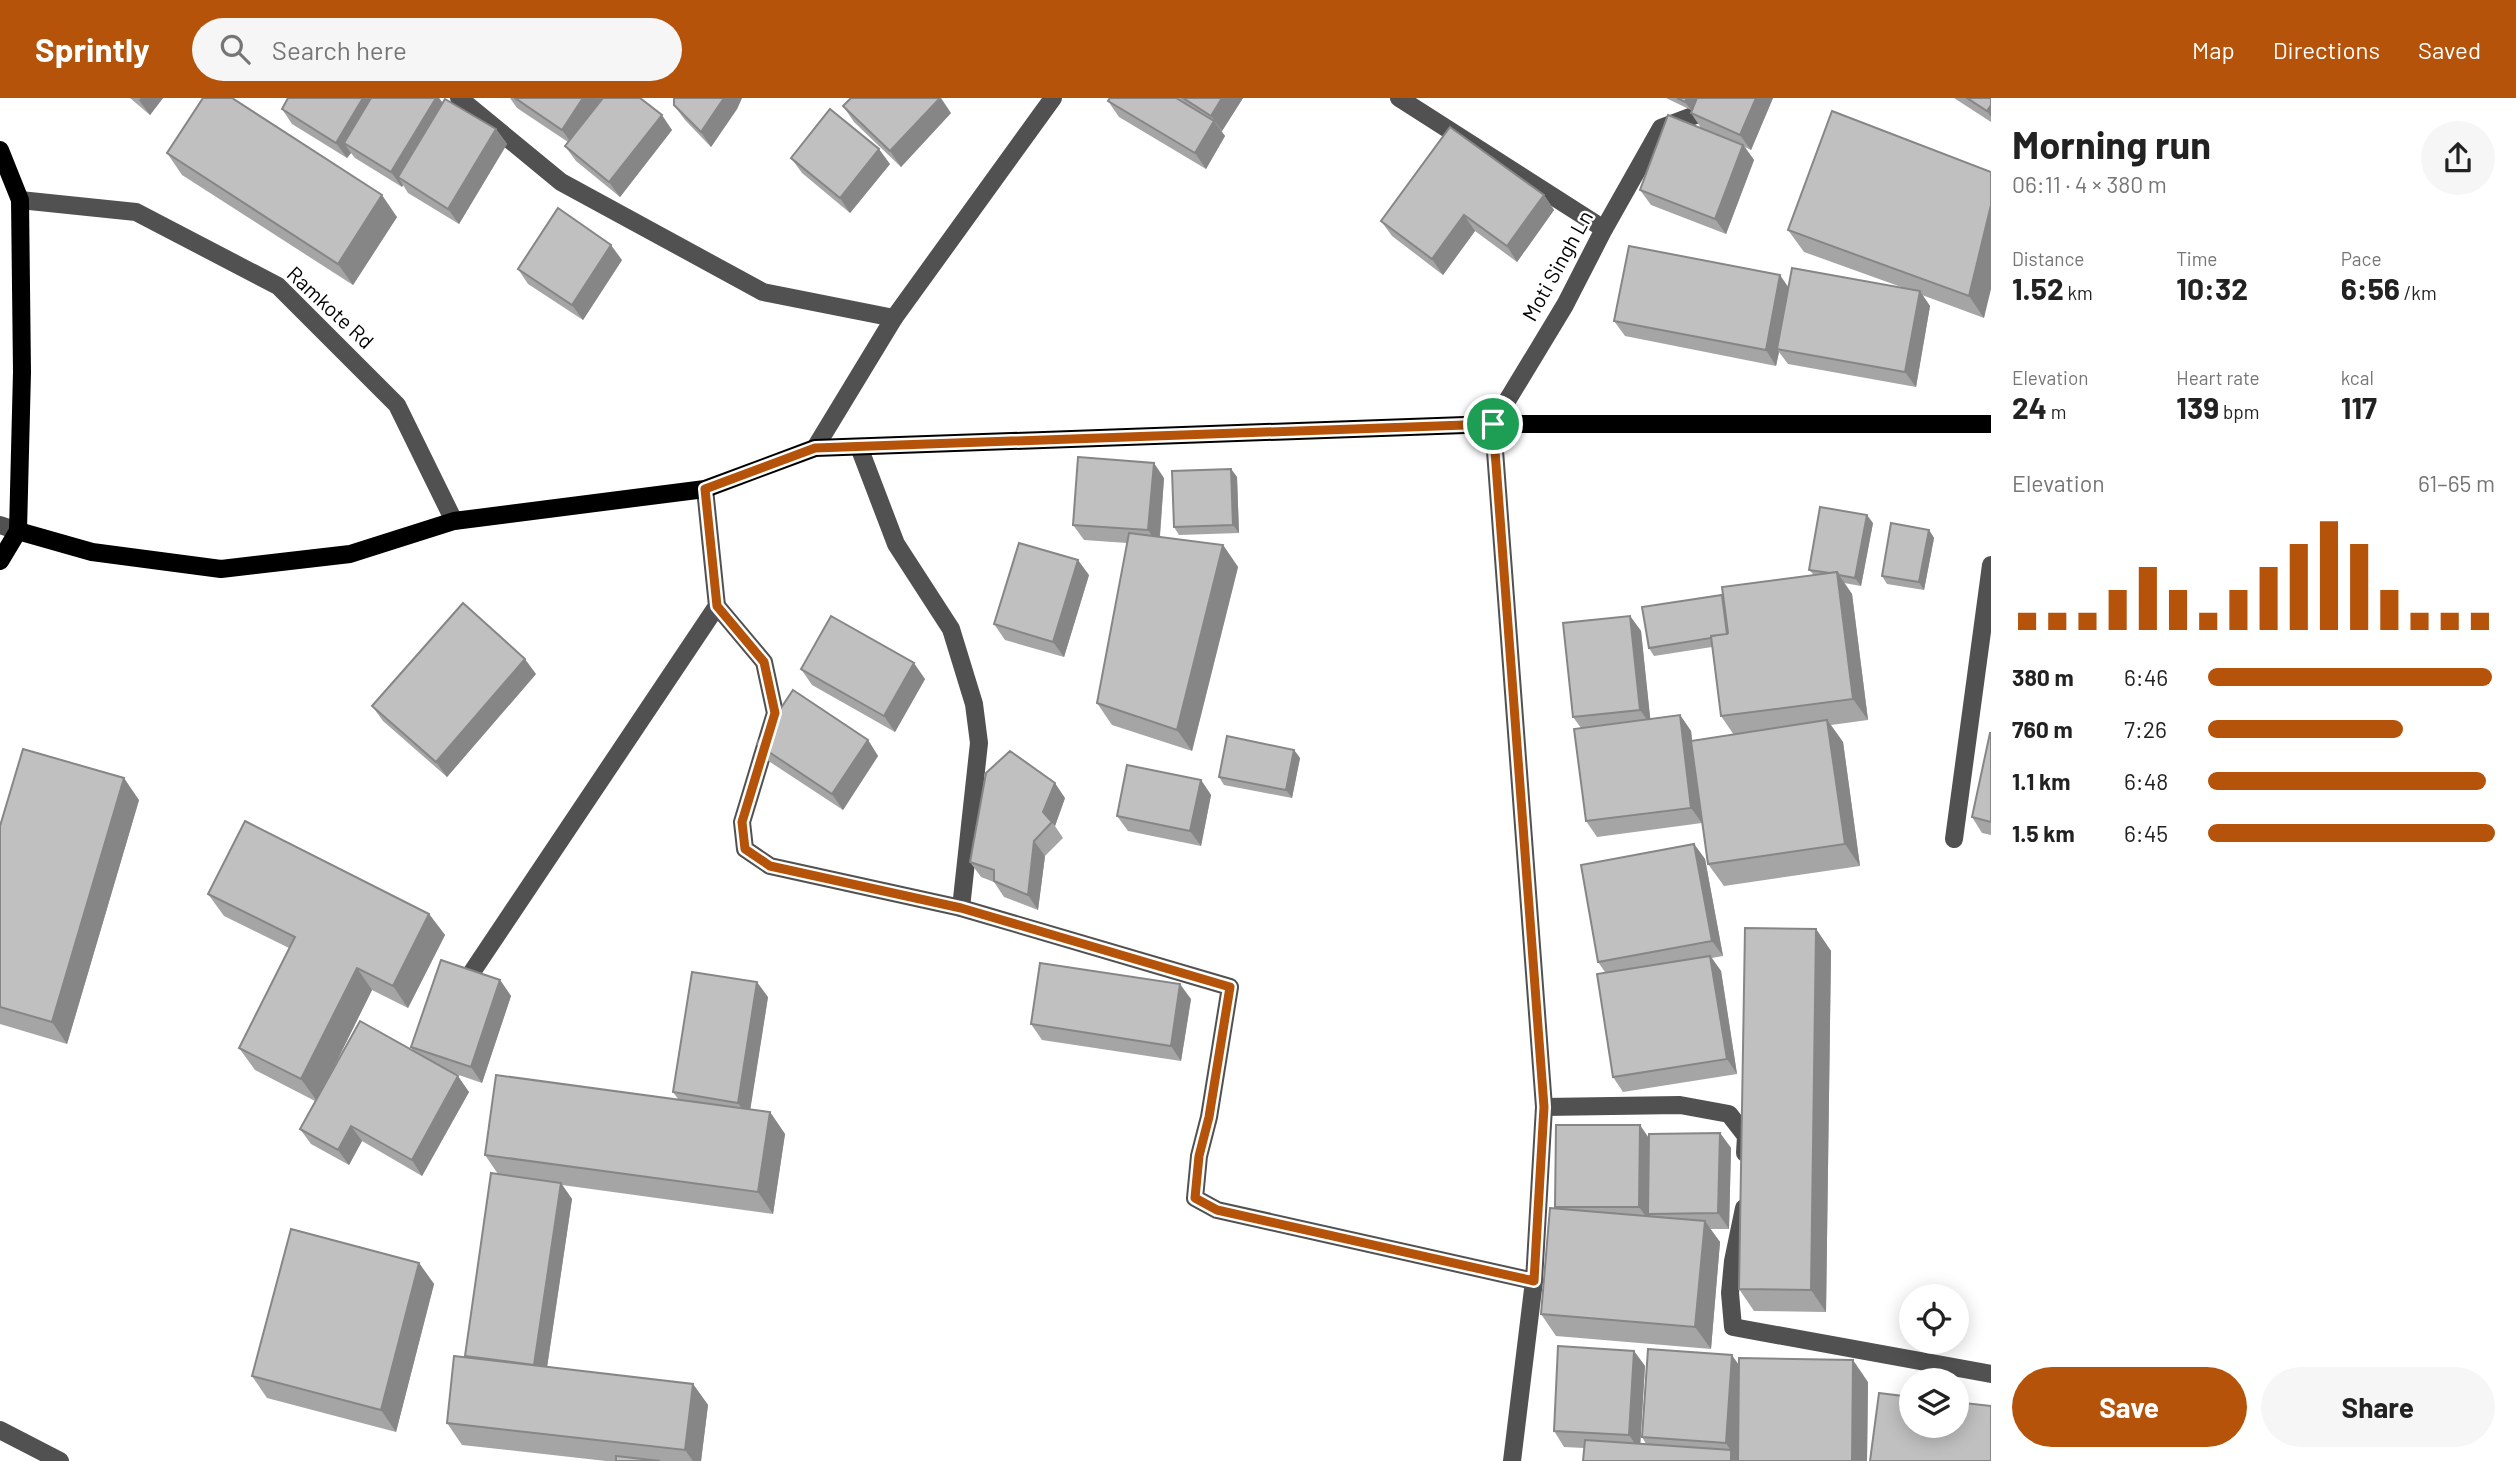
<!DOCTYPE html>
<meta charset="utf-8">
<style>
:root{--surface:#fff;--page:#f6f6f6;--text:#222;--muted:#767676;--accent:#b45309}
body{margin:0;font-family:Barlow,sans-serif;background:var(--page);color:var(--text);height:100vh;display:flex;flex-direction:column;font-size:26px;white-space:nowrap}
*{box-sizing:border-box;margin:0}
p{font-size:23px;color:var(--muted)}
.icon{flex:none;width:38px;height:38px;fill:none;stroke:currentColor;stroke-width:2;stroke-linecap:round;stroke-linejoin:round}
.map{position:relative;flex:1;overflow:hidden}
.panel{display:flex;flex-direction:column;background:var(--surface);width:525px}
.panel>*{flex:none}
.controls{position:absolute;left:1899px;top:1186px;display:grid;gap:14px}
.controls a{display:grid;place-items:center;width:70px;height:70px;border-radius:50%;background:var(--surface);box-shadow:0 4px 18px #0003;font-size:35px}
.pin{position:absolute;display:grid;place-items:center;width:60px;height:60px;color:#fff;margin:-30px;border:4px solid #fff;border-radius:50%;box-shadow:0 2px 7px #0007}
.round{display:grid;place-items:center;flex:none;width:74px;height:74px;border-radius:37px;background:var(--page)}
.headline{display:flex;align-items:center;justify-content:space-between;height:119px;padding:0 21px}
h1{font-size:38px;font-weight:700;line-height:52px}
.figures{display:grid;grid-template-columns:repeat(3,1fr);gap:10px;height:119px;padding:7px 21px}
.figures div{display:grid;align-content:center}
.figures b{font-size:30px;font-weight:700}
.figures small{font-size:19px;font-weight:400}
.figures p{font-size:19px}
.chart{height:196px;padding:14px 21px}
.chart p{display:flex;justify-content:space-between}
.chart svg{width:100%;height:126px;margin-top:7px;stroke:var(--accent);stroke-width:6}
.primary-button{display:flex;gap:14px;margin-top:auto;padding:14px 21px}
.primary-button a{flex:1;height:80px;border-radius:42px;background:var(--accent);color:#fff;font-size:28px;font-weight:700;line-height:80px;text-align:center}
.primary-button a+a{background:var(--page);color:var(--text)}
ul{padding:0 21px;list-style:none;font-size:23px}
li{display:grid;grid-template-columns:112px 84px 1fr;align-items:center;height:52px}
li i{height:18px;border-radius:9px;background:var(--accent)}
header{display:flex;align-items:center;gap:42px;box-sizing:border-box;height:98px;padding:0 35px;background:var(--accent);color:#fff}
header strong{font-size:33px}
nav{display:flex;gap:38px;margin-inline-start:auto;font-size:24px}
.search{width:490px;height:63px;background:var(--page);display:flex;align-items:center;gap:18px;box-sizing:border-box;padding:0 24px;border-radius:38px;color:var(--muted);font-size:26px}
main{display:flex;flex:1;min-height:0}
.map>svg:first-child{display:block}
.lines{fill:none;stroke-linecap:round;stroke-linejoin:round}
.minor{stroke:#515151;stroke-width:18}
.major{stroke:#000;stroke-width:18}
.wall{fill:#a5a5a5}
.shaded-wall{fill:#868686}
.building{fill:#c0c0c0;stroke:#868686;stroke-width:2}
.route-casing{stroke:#fff;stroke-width:14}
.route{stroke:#b45309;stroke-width:9}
.labels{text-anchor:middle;stroke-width:5;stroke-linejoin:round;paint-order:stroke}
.street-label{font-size:21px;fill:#000;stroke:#fff}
</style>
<header>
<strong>Sprintly</strong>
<div class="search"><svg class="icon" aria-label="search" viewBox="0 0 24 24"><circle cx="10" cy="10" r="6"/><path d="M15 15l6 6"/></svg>Search here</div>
<nav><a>Map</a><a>Directions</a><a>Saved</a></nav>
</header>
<main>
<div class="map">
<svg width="1991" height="1363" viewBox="0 0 1991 1363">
<rect width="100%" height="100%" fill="#fff"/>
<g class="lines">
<g class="minor">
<polyline points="459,0 561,84 763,194 894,220"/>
<polyline points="1399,0 1604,131"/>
<polyline points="20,102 136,114 278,188 397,307 454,423"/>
<polyline points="859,349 896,446 951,531 974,606 979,645 961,810"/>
<polyline points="815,350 894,220 1053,0"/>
<polyline points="0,427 18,433"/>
<polyline points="717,508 764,564 775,615 742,724 745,751 770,768 961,810 1230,889 1209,1019 1199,1058 1195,1100 1217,1112 1534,1183"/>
<polyline points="1954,741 1991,467"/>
<polyline points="468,880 717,508 705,391"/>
<polyline points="1544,1009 1680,1007 1729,1016 1746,1038 1745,1055"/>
<polyline points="1744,1110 1733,1163 1730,1195 1733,1229 1991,1276"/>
<polyline points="0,1332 60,1363"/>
<polyline points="1512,1363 1534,1183 1544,1009 1493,326 1565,207 1604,131 1661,30 1698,16 1703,0"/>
</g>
<g class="major">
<polyline points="0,52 20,102 22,274 18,433 0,463"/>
<polyline points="18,433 92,454 221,471 350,456 454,423 705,391 815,350 1493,326 1991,326"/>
</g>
</g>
<g class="wall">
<polygon points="130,0 163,0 150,17"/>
<polygon points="439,0 443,5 496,31 507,46 459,126 408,95 403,87 402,89 355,60 351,55 347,60 292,26 282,11"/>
<polygon points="510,0 640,0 672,32 620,99 576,63 565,48 568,44 517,10"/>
<polygon points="674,0 742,0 737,11 711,49 685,22 674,7"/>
<polygon points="1110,0 1243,0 1222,33 1221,33 1225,38 1206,71 1119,19 1108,3"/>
<polygon points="1666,0 1696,0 1691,12"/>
<polygon points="1697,0 1773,0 1751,52 1745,49 1754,62 1726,136 1651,107 1640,92 1701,30 1691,15"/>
<polygon points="1954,0 1991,0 1991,24"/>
<polygon points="843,8 951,15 901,69 854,24"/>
<polygon points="167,55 397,119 353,187 182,77"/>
<polygon points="791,60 890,66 850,115 802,75"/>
<polygon points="1991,74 1984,220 1922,197 1930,208 1916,289 1788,266 1779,254 1776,268 1625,238 1614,223 1788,189 1904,190 1804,154 1788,132"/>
<polygon points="1544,97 1554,112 1517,164 1475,133 1443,177 1392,138 1381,123"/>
<polygon points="622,162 583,222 528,186 518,171"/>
<polygon points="1231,371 1237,379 1239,435 1179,437 1174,429"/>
<polygon points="1164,380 1160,439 1223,447 1238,469 1192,653 1112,627 1097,605 1127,445 1084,442 1073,427"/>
<polygon points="1873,425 1861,488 1844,485 1852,496 1868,622 1831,627 1843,644 1860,768 1724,788 1708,766 1702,725 1597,739 1586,723 1581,630 1573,619 1630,518 1641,533 1650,621 1680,617 1691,633 1692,643 1734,637 1721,618 1712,549 1654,558 1649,550 1722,497 1814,477 1809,472"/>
<polygon points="1929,432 1934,440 1924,492 1887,486 1882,478"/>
<polygon points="1089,477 1064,559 1005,542 994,526"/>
<polygon points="801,571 925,581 895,634 812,587"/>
<polygon points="536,576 447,679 383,623 372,608"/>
<polygon points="1991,635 1991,737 1982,735 1972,719"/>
<polygon points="868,642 878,658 843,712 767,662 757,646"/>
<polygon points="1294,652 1300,660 1292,700 1224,687 1219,679"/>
<polygon points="1201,682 1211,697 1201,748 1128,733 1117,718"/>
<polygon points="1065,700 1055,728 1063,740 1045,758 1038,812 1004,799 994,784 981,779 970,764"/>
<polygon points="139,702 67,946 0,926 0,728"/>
<polygon points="1694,746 1705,761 1723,858 1712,860 1721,873 1737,976 1623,994 1613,979 1605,874 1598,864"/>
<polygon points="208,796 429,816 445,837 408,910 372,892 329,979 414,954 411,949 500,882 511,898 482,985 453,975 469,994 422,1078 362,1043 349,1067 311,1046 300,1031 315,1003 255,972 239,950 289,850 224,818"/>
<polygon points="1816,831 1831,853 1826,1214 1754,1213 1739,1191"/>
<polygon points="768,899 750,1011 770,1014 785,1036 773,1116 562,1087 572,1101 547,1269 693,1286 708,1307 701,1363 606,1363 462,1347 447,1325 466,1260 465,1258 498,1076 485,1057 678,1001 673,994"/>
<polygon points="1191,901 1181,963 1042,942 1031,926"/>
<polygon points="1720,1035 1731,1050 1729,1131 1710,1131 1720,1144 1711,1251 1556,1238 1541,1216 1556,1110 1555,1109 1649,1040"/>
<polygon points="419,1165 434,1186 396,1334 267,1300 252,1278"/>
<polygon points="1634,1253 1645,1268 1640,1345 1646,1346 1642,1339 1739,1267 1868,1284 1867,1363 1583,1363 1584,1350 1564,1349 1554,1333"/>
</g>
<g class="shaded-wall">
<polygon points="141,0 163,0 150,17 139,2"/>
<polygon points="363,0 383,0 344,45 351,55 347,60 336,45"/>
<polygon points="436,0 439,0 448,13 398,79 403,87 402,89 391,74"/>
<polygon points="583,0 604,0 573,47 562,32"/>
<polygon points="724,0 742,0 737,11 711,49 701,34"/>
<polygon points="941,0 951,15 901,69 890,53"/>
<polygon points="1222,0 1243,0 1222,33 1211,18"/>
<polygon points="1687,0 1696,0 1691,12 1685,4"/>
<polygon points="1756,0 1773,0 1751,52 1740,37"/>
<polygon points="1991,7 1991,19 1987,13"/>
<polygon points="662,17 672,32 620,99 609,84"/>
<polygon points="1214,23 1225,38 1206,71 1195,55"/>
<polygon points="496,31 507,46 459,126 448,111"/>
<polygon points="1743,47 1754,62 1726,136 1715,121"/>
<polygon points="879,51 890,66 850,115 840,100"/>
<polygon points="382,97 397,119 353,187 338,166"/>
<polygon points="1544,97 1554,112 1517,164 1507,148"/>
<polygon points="1991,107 1991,191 1984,220 1969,198"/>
<polygon points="1464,117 1475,133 1443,177 1432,161"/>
<polygon points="611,147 622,162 583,222 572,207"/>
<polygon points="1780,177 1791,193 1777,251 1779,254 1776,268 1766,252"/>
<polygon points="1920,193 1930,208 1916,289 1905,274"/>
<polygon points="1154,365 1164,380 1159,448 1148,432"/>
<polygon points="1231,371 1237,379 1239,435 1233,427"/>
<polygon points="1867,417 1873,425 1861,488 1855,480"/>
<polygon points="1929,432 1934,440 1924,492 1919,484"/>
<polygon points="1223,447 1238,469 1192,653 1177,632"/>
<polygon points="1078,462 1089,477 1064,559 1053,544"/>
<polygon points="1837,474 1852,496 1868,622 1853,601"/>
<polygon points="1630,518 1641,533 1651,627 1640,612"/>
<polygon points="525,561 536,576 447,679 436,664"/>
<polygon points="914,565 925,581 895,634 884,618"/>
<polygon points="1680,617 1691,633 1702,725 1691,710"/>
<polygon points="1827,622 1843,644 1860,768 1845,746"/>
<polygon points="868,642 878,658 843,712 832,696"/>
<polygon points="1294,652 1300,660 1292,700 1286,692"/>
<polygon points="124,680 139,702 67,946 52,924"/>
<polygon points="1201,682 1211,697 1201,748 1190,733"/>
<polygon points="1055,685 1065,700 1055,728 1043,714"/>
<polygon points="1034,743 1045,758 1038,812 1028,797"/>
<polygon points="1694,746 1705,761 1723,858 1712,843"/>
<polygon points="429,816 445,837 408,910 393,888"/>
<polygon points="1816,831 1831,853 1826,1214 1811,1192"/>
<polygon points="1710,858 1721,873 1737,976 1727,961"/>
<polygon points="357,870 372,892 317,1003 301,981"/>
<polygon points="500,882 511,898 482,985 471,969"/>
<polygon points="757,884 768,899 749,1020 738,1005"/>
<polygon points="1180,886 1191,901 1181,963 1171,948"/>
<polygon points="458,978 469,994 422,1078 412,1062"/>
<polygon points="770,1014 785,1036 773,1116 758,1094"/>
<polygon points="1640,1027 1651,1043 1648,1116 1650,1118 1650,1124 1639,1109"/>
<polygon points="351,1028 362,1043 349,1067 338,1052"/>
<polygon points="1720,1035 1731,1050 1729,1131 1718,1115"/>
<polygon points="561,1085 572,1101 545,1283 534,1268"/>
<polygon points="1705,1123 1720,1144 1711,1251 1695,1229"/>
<polygon points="419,1165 434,1186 396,1334 381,1312"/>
<polygon points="1634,1253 1645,1268 1640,1353 1629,1337"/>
<polygon points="1732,1257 1743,1273 1737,1359 1739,1363 1731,1363 1731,1353 1726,1345"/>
<polygon points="1853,1262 1868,1284 1867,1363 1852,1363"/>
<polygon points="693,1286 708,1307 701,1363 693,1363 685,1352"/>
</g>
<g class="building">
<polygon points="203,0 232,0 382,97 338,166 167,55"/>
<polygon points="288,0 363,0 336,45 282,11"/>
<polygon points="371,0 436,0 391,74 344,45"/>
<polygon points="515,0 583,0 562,32"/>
<polygon points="603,0 640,0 662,17 609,84 565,48"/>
<polygon points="674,0 724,0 701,34 674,7"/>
<polygon points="851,0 940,0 890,53 843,8"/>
<polygon points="1110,0 1176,0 1214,23 1195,55 1108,3"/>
<polygon points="1183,0 1222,0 1211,18"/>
<polygon points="1677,0 1687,0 1685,4"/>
<polygon points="1697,0 1756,0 1740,37 1691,15"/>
<polygon points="1967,0 1991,0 1991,7 1987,13"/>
<polygon points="445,1 496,31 448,111 398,79"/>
<polygon points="830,11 879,51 840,100 791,60"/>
<polygon points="1832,13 1991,74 1991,107 1969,198 1788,132"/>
<polygon points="1668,17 1743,47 1715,121 1640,92"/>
<polygon points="1450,29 1544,97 1507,148 1464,117 1432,161 1381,123"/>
<polygon points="558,110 611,147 572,207 518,171"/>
<polygon points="1629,148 1780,177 1766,252 1614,223"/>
<polygon points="1792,170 1920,193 1905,274 1777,251"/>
<polygon points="1078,359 1154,365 1148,432 1073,427"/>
<polygon points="1231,371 1233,427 1174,429 1172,373"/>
<polygon points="1820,409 1867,417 1855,480 1839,477 1837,474 1830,475 1809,472"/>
<polygon points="1891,425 1929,432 1919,484 1882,478"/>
<polygon points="1129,435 1223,447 1177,632 1097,605"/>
<polygon points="1019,445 1078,462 1053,544 994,526"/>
<polygon points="1837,474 1853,601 1721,618 1711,538 1728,535 1722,489"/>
<polygon points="1722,497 1727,536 1711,538 1711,540 1649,550 1642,509"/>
<polygon points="463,505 525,561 436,664 372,608"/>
<polygon points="831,518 914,565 884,618 801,571"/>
<polygon points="1630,518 1640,612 1573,619 1563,525"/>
<polygon points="793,592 868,642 832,696 757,646"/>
<polygon points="1680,617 1691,710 1586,723 1574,631"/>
<polygon points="1827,622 1845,746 1708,766 1691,643"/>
<polygon points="1990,635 1991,635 1991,724 1972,719"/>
<polygon points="1227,638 1294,652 1286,692 1219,679"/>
<polygon points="23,651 124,680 52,924 0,909 0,728"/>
<polygon points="1010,653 1055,685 1043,714 1052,724 1034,743 1028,797 994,783 994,772 970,764 986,675"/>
<polygon points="1127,667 1201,682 1190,733 1117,718"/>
<polygon points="245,723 429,816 393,888 357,870 301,981 239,950 295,839 208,796"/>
<polygon points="1694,746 1712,843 1598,864 1581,767"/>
<polygon points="1745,830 1816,831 1811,1192 1739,1191"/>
<polygon points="1710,858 1727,961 1613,979 1597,876"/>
<polygon points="441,862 500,882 471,969 411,949"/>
<polygon points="1040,865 1180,886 1171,948 1031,926"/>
<polygon points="692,874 757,884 738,1005 673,994"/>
<polygon points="360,923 458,978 412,1062 351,1028 338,1052 300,1031"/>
<polygon points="496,977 770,1014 758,1094 485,1057"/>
<polygon points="1556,1027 1640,1027 1639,1109 1555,1109"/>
<polygon points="1720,1035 1718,1115 1648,1116 1649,1036"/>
<polygon points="491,1075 561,1085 534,1267 465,1258"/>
<polygon points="1550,1110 1705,1123 1695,1229 1541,1216"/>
<polygon points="291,1131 419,1165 381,1312 252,1278"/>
<polygon points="1558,1248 1634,1253 1629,1337 1554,1333"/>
<polygon points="1648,1251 1732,1257 1726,1345 1642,1339"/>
<polygon points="454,1258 693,1286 685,1352 447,1325"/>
<polygon points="1739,1260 1853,1262 1852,1363 1738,1363"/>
<polygon points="1879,1295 1911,1299 1911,1328 1956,1328 1956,1304 1991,1308 1991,1363 1870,1363"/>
<polygon points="1585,1342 1731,1352 1731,1363 1583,1363"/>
<polygon points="616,1358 660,1363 616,1363"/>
</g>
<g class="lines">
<defs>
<polygon id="route" points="1493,326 1544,1009 1534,1183 1217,1112 1195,1100 1199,1058 1209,1019 1230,889 961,810 770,768 745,751 742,724 775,615 764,564 717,508 705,391 815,350"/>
</defs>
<use href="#route" class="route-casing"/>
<use href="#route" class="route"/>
</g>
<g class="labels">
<g class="street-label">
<text transform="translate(1558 168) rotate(-61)" y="7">Moti Singh Ln</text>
<text transform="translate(330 210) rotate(43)" y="7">Ramkote Rd</text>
</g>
</g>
</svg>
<div class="controls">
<a><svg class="icon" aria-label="locate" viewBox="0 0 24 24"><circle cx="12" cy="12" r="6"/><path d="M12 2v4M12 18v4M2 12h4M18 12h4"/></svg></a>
<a><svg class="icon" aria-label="layers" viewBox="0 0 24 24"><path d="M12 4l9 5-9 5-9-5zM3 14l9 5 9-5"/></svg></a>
</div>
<div class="pin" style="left:1493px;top:326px;background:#1e9e55"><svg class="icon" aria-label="arrive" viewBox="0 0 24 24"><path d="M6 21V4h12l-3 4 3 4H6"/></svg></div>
</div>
<section class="panel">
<div class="headline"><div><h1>Morning run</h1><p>06:11 · 4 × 380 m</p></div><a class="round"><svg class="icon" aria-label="share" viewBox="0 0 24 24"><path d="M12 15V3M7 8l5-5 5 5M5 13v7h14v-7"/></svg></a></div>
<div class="figures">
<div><p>Distance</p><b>1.52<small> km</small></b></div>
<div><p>Time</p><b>10:32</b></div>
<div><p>Pace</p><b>6:56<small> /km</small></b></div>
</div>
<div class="figures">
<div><p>Elevation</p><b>24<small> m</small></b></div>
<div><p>Heart rate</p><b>139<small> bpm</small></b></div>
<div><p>kcal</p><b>117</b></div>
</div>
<div class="chart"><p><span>Elevation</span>61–65 m</p>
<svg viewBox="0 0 160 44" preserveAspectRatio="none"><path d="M5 44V38M15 44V38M25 44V38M35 44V30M45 44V22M55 44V30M65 44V38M75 44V30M85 44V22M95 44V14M105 44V6M115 44V14M125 44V30M135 44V38M145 44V38M155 44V38"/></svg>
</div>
<ul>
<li><b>380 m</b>6:46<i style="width:99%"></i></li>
<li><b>760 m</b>7:26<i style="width:68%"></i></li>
<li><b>1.1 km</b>6:48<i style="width:97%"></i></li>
<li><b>1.5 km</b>6:45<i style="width:100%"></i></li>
</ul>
<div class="primary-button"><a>Save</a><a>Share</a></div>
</section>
</main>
